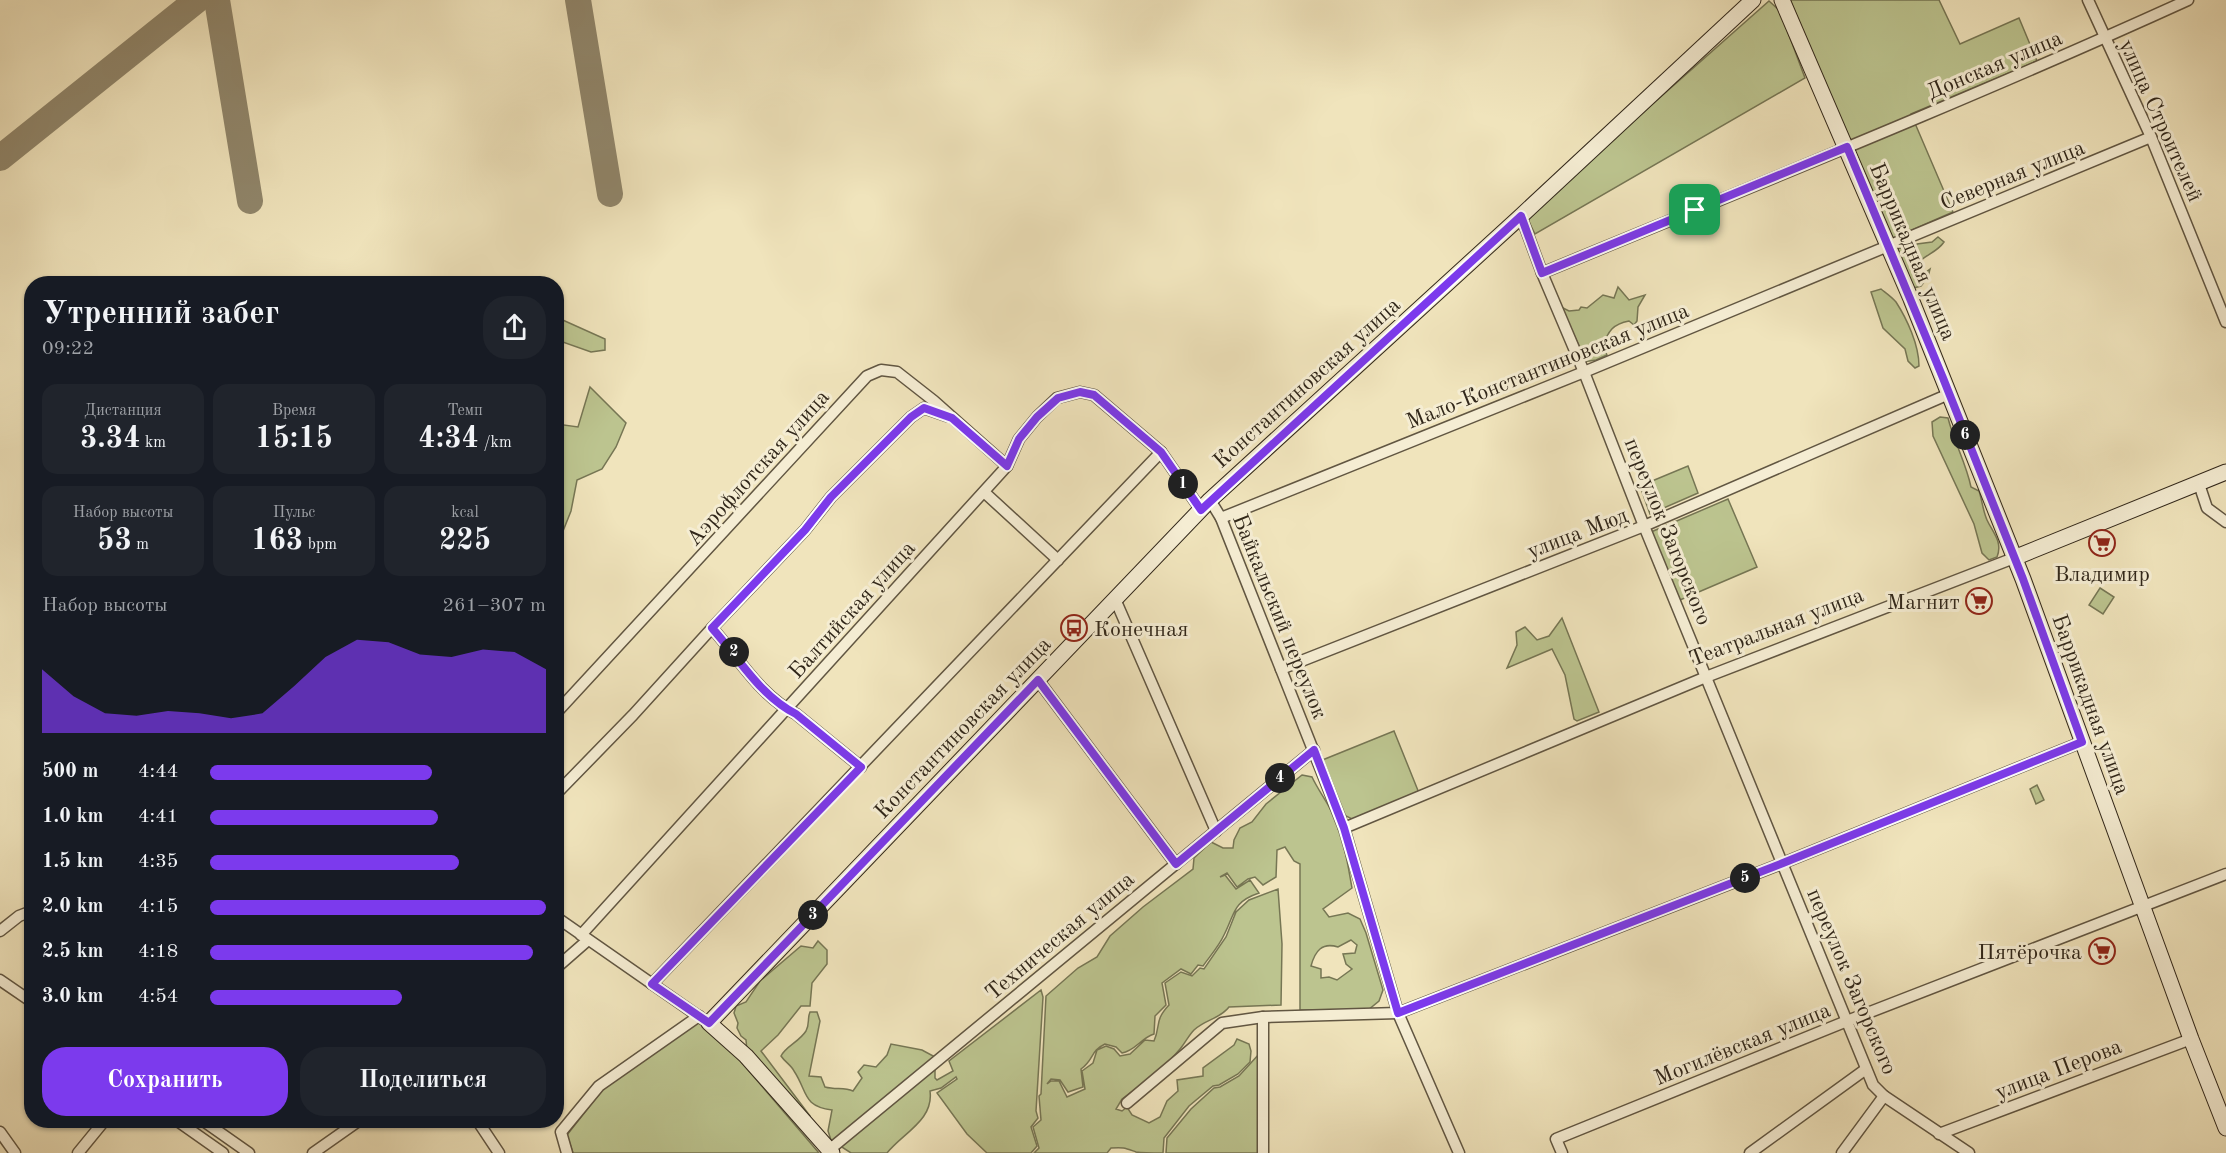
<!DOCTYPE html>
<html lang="ru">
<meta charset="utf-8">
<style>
:root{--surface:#171b24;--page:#20242c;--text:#f1f3f6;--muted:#9ea1a6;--accent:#7c3aed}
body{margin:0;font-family:"Old Standard TT",serif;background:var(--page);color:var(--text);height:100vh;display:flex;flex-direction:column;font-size:22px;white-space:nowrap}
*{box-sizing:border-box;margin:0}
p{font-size:20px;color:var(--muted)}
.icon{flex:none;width:33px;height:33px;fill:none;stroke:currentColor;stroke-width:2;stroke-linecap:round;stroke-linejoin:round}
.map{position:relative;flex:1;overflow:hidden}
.side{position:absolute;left:24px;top:276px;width:540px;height:852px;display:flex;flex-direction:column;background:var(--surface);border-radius:24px;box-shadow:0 2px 4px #0004}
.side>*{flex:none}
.pin{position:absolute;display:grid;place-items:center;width:51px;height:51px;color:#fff;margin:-26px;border-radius:12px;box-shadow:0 3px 9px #0006}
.km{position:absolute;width:30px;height:30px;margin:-15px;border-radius:50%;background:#222;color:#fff;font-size:16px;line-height:30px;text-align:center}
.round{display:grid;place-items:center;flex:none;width:63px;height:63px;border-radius:24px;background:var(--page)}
.overview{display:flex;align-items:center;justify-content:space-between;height:102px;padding:0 18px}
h1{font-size:33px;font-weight:700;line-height:45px}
.metrics{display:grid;grid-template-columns:repeat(3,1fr);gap:9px;height:102px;padding:6px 18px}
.metrics div{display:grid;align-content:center;border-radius:15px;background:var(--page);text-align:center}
.metrics b{font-size:30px;font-weight:700}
.metrics small{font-size:16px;font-weight:400}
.metrics p{font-size:16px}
.chart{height:168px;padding:12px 18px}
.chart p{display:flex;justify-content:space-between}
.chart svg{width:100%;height:108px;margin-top:6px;fill:var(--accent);opacity:.7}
.action{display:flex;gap:12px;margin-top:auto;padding:12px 18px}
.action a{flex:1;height:69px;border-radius:24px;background:var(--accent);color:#fff;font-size:24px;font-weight:700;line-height:69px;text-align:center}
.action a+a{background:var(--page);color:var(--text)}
ul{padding:0 18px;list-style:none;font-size:20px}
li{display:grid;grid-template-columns:96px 72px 1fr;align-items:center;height:45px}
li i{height:15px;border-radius:8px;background:var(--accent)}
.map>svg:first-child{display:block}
.green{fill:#bcc48f;stroke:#767654;stroke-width:1.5;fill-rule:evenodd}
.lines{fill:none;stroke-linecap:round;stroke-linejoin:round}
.taxiway{stroke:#90866b;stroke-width:26}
.street-casing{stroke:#615642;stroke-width:13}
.secondary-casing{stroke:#31271a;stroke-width:17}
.street{stroke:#f5edd3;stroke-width:10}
.secondary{stroke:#f5edd3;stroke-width:15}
.route-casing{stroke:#fff;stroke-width:12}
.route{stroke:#7c3aed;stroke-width:8}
.labels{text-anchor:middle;stroke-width:6;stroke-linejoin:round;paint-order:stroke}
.street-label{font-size:22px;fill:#31271a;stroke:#f5edd3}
.poi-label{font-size:22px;fill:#31271a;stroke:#f5edd3;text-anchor:end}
</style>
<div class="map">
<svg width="2226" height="1153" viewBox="0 0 2226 1153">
<rect width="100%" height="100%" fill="#f0e4bc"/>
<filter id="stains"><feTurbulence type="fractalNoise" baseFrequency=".00333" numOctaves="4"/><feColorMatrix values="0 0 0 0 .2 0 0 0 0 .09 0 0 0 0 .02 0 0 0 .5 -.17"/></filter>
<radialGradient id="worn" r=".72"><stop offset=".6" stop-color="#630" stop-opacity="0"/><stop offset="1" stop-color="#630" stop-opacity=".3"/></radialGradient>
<g class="green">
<polygon points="1790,0 1939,0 1960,44 2019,18 2037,61 1911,114 1953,212 1889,240"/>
<polygon points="1769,1 1780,11 1805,78 1535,234 1526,216"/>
<path d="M 1938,237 L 1944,242 C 1936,254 1922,255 1916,266 L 1918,272 L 1922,275 L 1930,269 L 1928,277 L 1921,286 L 1910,289 L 1893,251 L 1898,248 L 1907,249 L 1910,253 L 1917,244 L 1932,242 Z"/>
<path d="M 1618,287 L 1629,300 L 1645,295 L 1638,307 L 1637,321 L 1634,325 L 1629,321 C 1613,324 1608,331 1603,346 L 1607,355 L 1596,360 L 1583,362 L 1580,348 L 1561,307 L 1569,311 L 1579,310 L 1581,307 L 1587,308 L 1603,295 L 1614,298 Z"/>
<path d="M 1881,289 C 1886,293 1892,297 1896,302 C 1907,319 1919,345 1919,366 L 1915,368 L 1908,361 L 1905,349 L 1883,328 L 1871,292 Z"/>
<polygon points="556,317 605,339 605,350 591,352 557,340"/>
<polygon points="590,387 626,423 616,447 602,469 577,480 571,511 559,541 556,540 557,424 578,427"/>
<path d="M 1940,417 L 1948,418 C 1954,442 1966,463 1971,487 L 1979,491 C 1982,500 1983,511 1987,520 C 1993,533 2003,542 1997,557 L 1989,560 L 1982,553 L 1974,524 L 1933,436 L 1932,422 Z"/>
<polygon points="1688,466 1698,493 1650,514 1640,486"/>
<polygon points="1728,499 1757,567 1680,600 1651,532"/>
<polygon points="2100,588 2114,597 2103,614 2089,605"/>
<polygon points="1562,618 1599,712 1577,721 1574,719 1565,675 1552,649 1507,668 1517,645 1516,632 1525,627 1537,640 1549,636"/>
<polygon points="1394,731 1419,793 1354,820 1344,815 1320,761"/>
<path d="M 1302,775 L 1312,777 C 1319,792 1331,807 1337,823 C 1345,844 1348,866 1352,888 L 1323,909 L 1329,917 L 1348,913 L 1360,919 L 1366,933 L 1383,990 L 1379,1001 L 1368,1010 L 1300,1010 L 1300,864 L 1294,861 L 1285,847 L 1277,850 L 1276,877 L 1263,885 L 1255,877 L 1248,879 L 1237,887 L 1227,873 L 1220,877 L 1225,875 L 1236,889 L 1250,880 L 1259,893 C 1232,902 1235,914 1224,935 C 1219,946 1210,956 1203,966 L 1198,965 L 1191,974 L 1181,969 L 1162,983 L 1166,1005 L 1155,1016 L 1154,1034 C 1141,1038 1135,1051 1122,1053 L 1116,1047 L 1105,1044 C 1090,1051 1094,1060 1081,1069 L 1083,1087 L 1068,1092 L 1060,1080 L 1051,1079 L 1047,1084 L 1051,1081 L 1059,1081 L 1067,1097 L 1085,1089 L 1082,1071 L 1093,1063 L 1097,1050 L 1106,1046 L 1114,1049 L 1120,1056 L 1130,1054 L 1145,1040 L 1154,1041 C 1161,1025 1154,1021 1169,1005 L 1165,983 L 1181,972 L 1192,976 L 1200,968 L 1204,969 L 1226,937 L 1236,912 L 1249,900 L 1278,889 L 1282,944 L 1281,1005 L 1229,1007 C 1220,1019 1206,1019 1194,1030 C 1189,1035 1185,1043 1180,1049 C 1167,1065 1140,1086 1122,1099 L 1116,1109 L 1122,1111 L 1127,1107 L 1132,1115 L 1149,1123 L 1160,1117 L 1167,1101 L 1178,1091 L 1177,1080 L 1203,1076 L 1203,1068 L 1234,1045 L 1237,1039 L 1249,1044 L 1251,1051 L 1250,1062 L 1238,1074 L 1219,1085 L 1213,1086 L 1189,1106 L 1164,1138 L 1163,1153 C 1155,1153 1143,1153 1136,1152 C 1125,1148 1124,1147 1111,1148 L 1107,1153 L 1034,1153 L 1039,1148 L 1033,1127 L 1041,1120 L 1039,1096 L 1041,1094 L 1046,996 L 1078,968 L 1097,957 L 1110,936 L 1143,907 L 1193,869 L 1194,858 L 1211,842 L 1223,848 L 1233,848 L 1234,840 L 1240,828 L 1252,822 L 1266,804 ZM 1351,940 L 1357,945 L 1355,953 L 1343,954 L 1346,964 L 1352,969 L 1337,980 L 1329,977 L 1321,978 L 1321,969 L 1311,966 C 1315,951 1322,942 1338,947 Z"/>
<polygon points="2037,785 2044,800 2036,804 2030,789"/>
<polygon points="818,941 827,950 827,964 812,983 810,1006 801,1006 778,1035 761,1051 810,1116 808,1118 747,1051 746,1040 741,1036 737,1028 738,1023 734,1013 736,1006 746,1002 760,981 801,946 813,948"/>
<path d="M 1041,990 L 1043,997 L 1036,1111 L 1038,1118 L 1031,1127 L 1037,1146 L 1031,1153 L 987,1153 L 967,1134 L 937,1093 L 957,1079 L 956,1077 L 941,1088 L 930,1091 C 934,1120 903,1133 887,1153 L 851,1153 L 831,1140 L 828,1131 L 832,1110 C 802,1106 808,1092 794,1071 C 791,1065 785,1062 781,1056 C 786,1046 799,1042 806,1031 C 810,1024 807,1019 810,1012 L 817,1012 L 820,1021 L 809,1076 L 821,1077 L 825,1087 C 836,1090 844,1087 853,1091 L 862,1078 L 858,1072 L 864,1065 L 876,1067 L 887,1055 L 891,1044 L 922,1050 L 935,1057 L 935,1078 L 937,1080 L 953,1071 L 949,1061 Z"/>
<polygon points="698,1022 737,1057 819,1153 573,1153 567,1135 603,1089"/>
<polygon points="1260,1053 1260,1153 1166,1153 1167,1138 1191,1109 1214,1088 1220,1087 1239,1076"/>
</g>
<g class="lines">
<g class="taxiway">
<polyline points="217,0 250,201"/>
<polyline points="578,0 610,194"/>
<polyline points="0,158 197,0"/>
</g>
<defs>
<g id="street">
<polyline points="2088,0 2151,137 2226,322"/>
<polyline points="1521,216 1542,273 1584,372 1644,526 1873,1085 1884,1096 1969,1153"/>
<path d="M 1542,273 C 1758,184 1975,97 2188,0"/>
<polyline points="2199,484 2207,508 2226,522"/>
<polyline points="984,492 1058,560"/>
<polyline points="1210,500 1221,518 1344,828 1398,1013 1459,1153"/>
<polyline points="1221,518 1584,372 2151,137"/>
<polyline points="1115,599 1216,831"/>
<path d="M 712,628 C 738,657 760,696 796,714 L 861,767"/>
<polyline points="1281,669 1644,526 1949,394"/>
<polyline points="1038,680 1176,864"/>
<polyline points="556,713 867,376 881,370 897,372 934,401 1007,466"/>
<polyline points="556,794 633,715 712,628 805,530 831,497 911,417 924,408 947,416"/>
<polyline points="1344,828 1706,677 2014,558"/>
<polyline points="556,917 704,1020"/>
<polyline points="0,931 19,916 32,911"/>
<polyline points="581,935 1007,466 1019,439 1037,417 1057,398 1080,392 1094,395 1161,452 1201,510"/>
<polyline points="556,968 588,940"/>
<polyline points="0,980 32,1002"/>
<polyline points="652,984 1161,452"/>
<polyline points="1263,1017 1263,1153"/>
<polyline points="1127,1103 1222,1023 1263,1017 1398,1013 1783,863 2082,742"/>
<polyline points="176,1120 223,1153"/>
<polyline points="202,1120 249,1153"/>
<polyline points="477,1120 499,1153"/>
<polyline points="0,1132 15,1153"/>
<polyline points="1939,1134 2191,1039"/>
<polyline points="829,1150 1314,750"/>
<polyline points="78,1153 105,1120"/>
<polyline points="313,1153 360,1120"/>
<polyline points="567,1153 561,1132 599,1086 699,1016"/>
<polyline points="1562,1153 1556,1139 1847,1021 2226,874"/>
<polyline points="1750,1153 1866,1069"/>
<polyline points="1842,1153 1884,1096"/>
</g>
<g id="secondary">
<polyline points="1782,0 1911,299 2023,579 2191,1039 2226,1128"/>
<polyline points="2014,558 2226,472"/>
<polyline points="832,1153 746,1056 709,1023 1210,500 1521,216 1753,0"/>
</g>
</defs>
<use href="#street" class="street-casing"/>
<use href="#secondary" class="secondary-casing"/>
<use href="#street" class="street"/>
<use href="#secondary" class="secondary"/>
</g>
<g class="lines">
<defs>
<path id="route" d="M 1847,147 L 1943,378 L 2023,579 L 2082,742 L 1783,863 L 1398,1013 L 1344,828 L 1314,750 L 1176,864 L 1038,680 L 709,1023 L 652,984 L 861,767 L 796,714 C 760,696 738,657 712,628 L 805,530 L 831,497 L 911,417 L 924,408 L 952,418 L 1007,466 L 1019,439 L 1037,417 L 1058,398 L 1080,392 L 1094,395 L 1161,452 L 1201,510 L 1521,216 L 1542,273 Z"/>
</defs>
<use href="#route" class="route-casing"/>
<use href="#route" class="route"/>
</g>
<defs>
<symbol id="supermarket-ring" viewBox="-11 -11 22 22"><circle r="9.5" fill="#f5edd3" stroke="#8f2418" stroke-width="1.5"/><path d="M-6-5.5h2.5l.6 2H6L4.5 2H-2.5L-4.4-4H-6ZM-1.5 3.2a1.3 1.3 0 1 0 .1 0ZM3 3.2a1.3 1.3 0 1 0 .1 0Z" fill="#8f2418"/></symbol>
<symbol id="bus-ring" viewBox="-11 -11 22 22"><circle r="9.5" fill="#f5edd3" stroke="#8f2418" stroke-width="1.5"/><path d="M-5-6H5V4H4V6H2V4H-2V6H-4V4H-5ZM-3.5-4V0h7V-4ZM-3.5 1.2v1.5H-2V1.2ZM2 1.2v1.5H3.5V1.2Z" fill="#8f2418"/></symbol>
</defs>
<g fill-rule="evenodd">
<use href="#supermarket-ring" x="2087" y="528" width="30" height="30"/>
<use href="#supermarket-ring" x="1964" y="586" width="30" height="30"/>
<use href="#bus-ring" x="1059" y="613" width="30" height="30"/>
<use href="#supermarket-ring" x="2087" y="936" width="30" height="30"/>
</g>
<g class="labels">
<g class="street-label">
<text transform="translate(1994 64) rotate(-23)" y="8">Донская улица</text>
<text transform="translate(2162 120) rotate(66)" y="8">улица Строителей</text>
<text transform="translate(2012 174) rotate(-22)" y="8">Северная улица</text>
<text transform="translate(1914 251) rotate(67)" y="8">Баррикадная улица</text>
<text transform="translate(1547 365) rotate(-22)" y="8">Мало-Константиновская улица</text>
<text transform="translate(1306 382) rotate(-42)" y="8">Константиновская улица</text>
<text transform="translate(757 467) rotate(-48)" y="8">Аэрофлотская улица</text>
<text transform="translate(1669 531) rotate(68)" y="8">переулок Загорского</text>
<text transform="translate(1577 532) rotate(-21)" y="8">улица Мюд</text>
<text transform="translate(851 609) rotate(-48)" y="8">Балтийская улица</text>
<text transform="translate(1281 616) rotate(68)" y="8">Байкальский переулок</text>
<text transform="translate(1776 626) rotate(-21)" y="8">Театральная улица</text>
<text transform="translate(2092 704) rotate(70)" y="8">Баррикадная улица</text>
<text transform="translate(962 727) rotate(-46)" y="8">Константиновская улица</text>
<text transform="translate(1059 935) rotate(-40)" y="8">Техническая улица</text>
<text transform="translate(1853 981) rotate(67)" y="8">переулок Загорского</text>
<text transform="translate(1742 1043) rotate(-22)" y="8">Могилёвская улица</text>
<text transform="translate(2058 1068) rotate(-21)" y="8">улица Перова</text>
</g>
<g class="poi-label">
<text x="2102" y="581" text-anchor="middle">Владимир</text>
<text x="1960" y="609">Магнит</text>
<text x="1094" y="636" text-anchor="start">Конечная</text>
<text x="2082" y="959">Пятёрочка</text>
</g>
</g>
<rect width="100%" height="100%" filter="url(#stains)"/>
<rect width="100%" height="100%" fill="url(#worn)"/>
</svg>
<div class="pin" style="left:1695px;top:210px;background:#1e9e55"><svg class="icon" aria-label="arrive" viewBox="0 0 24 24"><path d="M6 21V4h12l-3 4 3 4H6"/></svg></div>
<b class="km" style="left:1183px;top:484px">1</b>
<b class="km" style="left:734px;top:652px">2</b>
<b class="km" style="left:813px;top:915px">3</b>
<b class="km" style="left:1280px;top:778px">4</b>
<b class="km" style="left:1745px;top:878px">5</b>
<b class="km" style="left:1965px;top:435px">6</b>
<section class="side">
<div class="overview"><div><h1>Утренний забег</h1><p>09:22</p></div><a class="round"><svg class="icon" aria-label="share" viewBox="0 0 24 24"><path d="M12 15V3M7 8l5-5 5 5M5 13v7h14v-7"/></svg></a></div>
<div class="metrics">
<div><p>Дистанция</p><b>3.34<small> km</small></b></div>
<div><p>Время</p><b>15:15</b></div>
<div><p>Темп</p><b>4:34<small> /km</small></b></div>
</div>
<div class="metrics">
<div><p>Набор высоты</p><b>53<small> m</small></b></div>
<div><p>Пульс</p><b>163<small> bpm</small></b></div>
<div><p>kcal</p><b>225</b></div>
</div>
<div class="chart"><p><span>Набор высоты</span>261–307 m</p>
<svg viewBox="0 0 160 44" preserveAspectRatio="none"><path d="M0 44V18L10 29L20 36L30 37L40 35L50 36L60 38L70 36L80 25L90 13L100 6L110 7L120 12L130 13L140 10L150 11L160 18V44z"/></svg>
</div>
<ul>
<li><b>500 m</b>4:44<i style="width:66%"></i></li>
<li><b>1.0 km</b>4:41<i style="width:68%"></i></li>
<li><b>1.5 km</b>4:35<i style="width:74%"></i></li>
<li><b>2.0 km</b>4:15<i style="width:100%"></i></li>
<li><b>2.5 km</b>4:18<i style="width:96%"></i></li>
<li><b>3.0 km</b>4:54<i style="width:57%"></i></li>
</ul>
<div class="action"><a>Сохранить</a><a>Поделиться</a></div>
</section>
</div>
